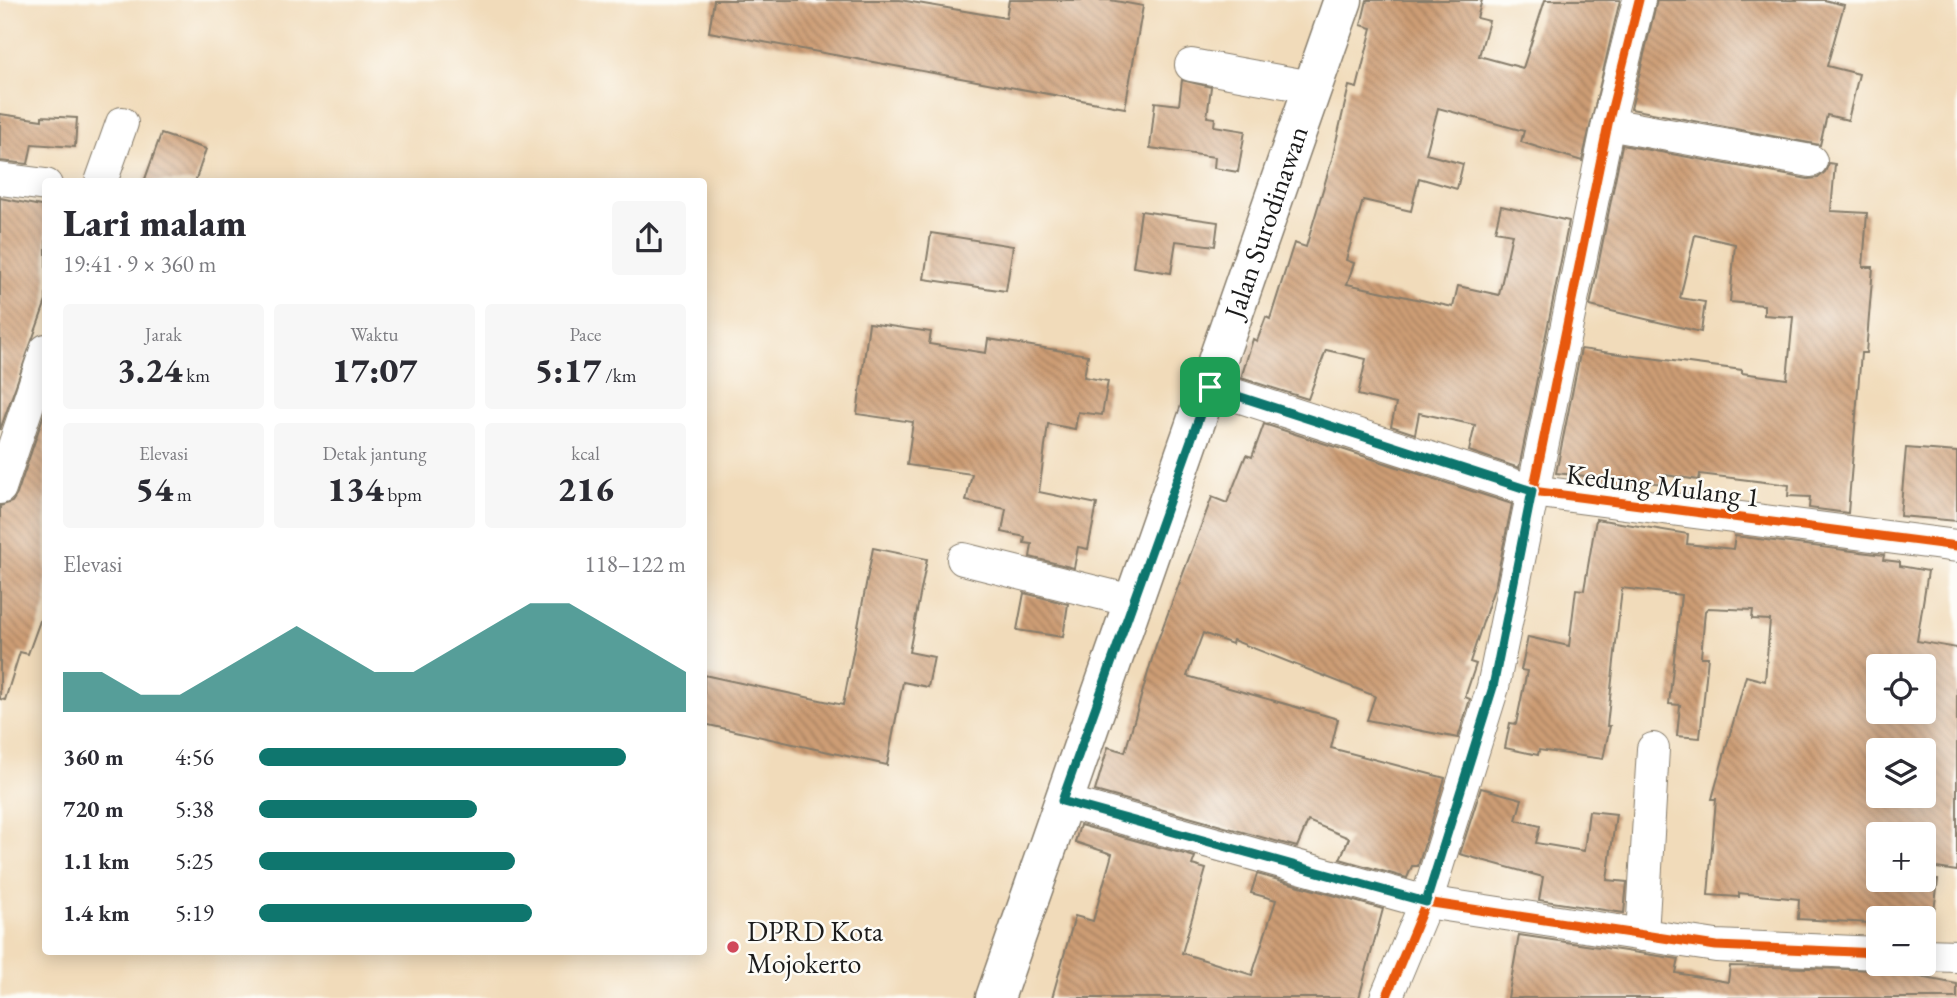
<!DOCTYPE html>
<html lang="id">
<meta charset="utf-8">
<style>
:root{--surface:#fff;--page:#f7f7f7;--text:#2b2b33;--muted:#7c7c81;--accent:#0f766e}
body{margin:0;font-family:"EB Garamond",serif;background:var(--page);color:var(--text);height:100vh;display:flex;flex-direction:column;font-size:26px;white-space:nowrap}
*{box-sizing:border-box;margin:0}
p{font-size:23px;color:var(--muted)}
.icon{flex:none;width:38px;height:38px;fill:none;stroke:currentColor;stroke-width:2;stroke-linecap:round;stroke-linejoin:round}
.map{position:relative;flex:1;overflow:hidden}
.details{position:absolute;left:42px;top:178px;width:665px;height:777px;display:flex;flex-direction:column;background:var(--surface);border-radius:7px;box-shadow:0 4px 18px #0003}
.details>*{flex:none}
.tools{position:absolute;left:1866px;top:654px;display:grid;gap:14px}
.tools a{display:grid;place-items:center;width:70px;height:70px;border-radius:7px;background:var(--surface);box-shadow:0 4px 18px #0003;font-size:35px}
.pin{position:absolute;display:grid;place-items:center;width:60px;height:60px;color:#fff;margin:-30px;border-radius:14px;box-shadow:0 4px 10px #0006}
.round{display:grid;place-items:center;flex:none;width:74px;height:74px;border-radius:7px;background:var(--page)}
.overview{display:flex;align-items:center;justify-content:space-between;height:119px;padding:0 21px}
h1{font-size:38px;font-weight:800;line-height:52px}
.figures{display:grid;grid-template-columns:repeat(3,1fr);gap:10px;height:119px;padding:7px 21px}
.figures div{display:grid;align-content:center;border-radius:7px;background:var(--page);text-align:center}
.figures b{font-size:35px;font-weight:800}
.figures small{font-size:19px;font-weight:400}
.figures p{font-size:19px}
.chart{height:196px;padding:14px 21px}
.chart p{display:flex;justify-content:space-between}
.chart svg{width:100%;height:126px;margin-top:7px;fill:var(--accent);opacity:.7}
ul{padding:0 21px;list-style:none;font-size:23px}
li{display:grid;grid-template-columns:112px 84px 1fr;align-items:center;height:52px}
li i{height:18px;border-radius:9px;background:var(--accent)}
.map>svg:first-child{display:block}
.building{fill:url(#building-back-hatch);fill-rule:evenodd}
.lines{fill:none;stroke-linecap:round;stroke-linejoin:round}
.street-casing{stroke:#867c6b;stroke-width:34}
.secondary-casing{stroke:#867c6b;stroke-width:41}
.street{stroke:#fff;stroke-width:32}
.secondary{stroke:#fff;stroke-width:38}
.cycleway-casing{stroke:#fdfcf7;stroke-width:13}
.cycleway{stroke:#e8590c;stroke-width:9}
.route-casing{stroke:#fff;stroke-width:14}
.route{stroke:#0f766e;stroke-width:9}
.poi-dot{fill:#d1495b;stroke:#fdfcf7;stroke-width:2.5}
.labels{text-anchor:middle;stroke-width:5;stroke-linejoin:round;paint-order:stroke}
.street-label{font-size:28px;fill:#1c1c1c;stroke:#fdfcf7}
.poi-label{font-size:28px;fill:#1c1c1c;stroke:#fdfcf7;text-anchor:start}
</style>
<div class="map">
<svg width="1957" height="998" viewBox="0 0 1957 998">
<defs>
<pattern id="building-back-hatch" width="6" height="6" patternUnits="userSpaceOnUse" patternTransform="scale(1.75)"><rect width="6" height="6" fill="#cd9d75"/><path d="M-1 5l2 2M0 0l6 6M5-1l2 2" fill="none" stroke="#a67f5f"/></pattern>
</defs>
<rect width="100%" height="100%" fill="#fdfcf7"/>
<filter id="ink" filterUnits="userSpaceOnUse"><feTurbulence type="fractalNoise" baseFrequency=".0143" numOctaves="2"/><feDisplacementMap in="SourceGraphic" scale="14" xChannelSelector="R" yChannelSelector="G"/><feConvolveMatrix kernelMatrix="1 2 1 2 8 2 1 2 1" color-interpolation-filters="sRGB"/></filter>
<filter id="wash" filterUnits="userSpaceOnUse"><feTurbulence type="fractalNoise" baseFrequency=".00686" numOctaves="4" result="noise"/><feDisplacementMap in="SourceGraphic" scale="28" xChannelSelector="R" yChannelSelector="G"/><feGaussianBlur stdDeviation="1.57" result="paint"/><feColorMatrix in="noise" values="0 0 0 0 0 0 0 0 0 0 0 0 0 0 0 0 0 1.4 0 .05"/><feComposite in="paint" operator="in"/></filter>
<g filter="url(#wash)">
<rect width="100%" height="100%" fill="#f1dbba"/>
<g id="blocks">
<g class="building">
<polygon points="714,0 900,0 1006,18 1009,0 1110,0 1143,6 1125,108 709,32"/>
<polygon points="1367,0 1482,0 1477,18 1489,21 1479,56 1523,68 1545,0 1620,0 1582,161 1521,142 1524,131 1438,108 1426,154 1463,164 1457,189 1419,178 1411,211 1363,200 1346,260 1354,263 1347,284 1453,307 1458,286 1499,295 1512,234 1495,231 1501,206 1569,221 1519,468 1469,451 1475,425 1419,413 1415,434 1391,426 1396,404 1358,395 1366,359 1326,350 1308,399 1241,378 1253,339 1257,341 1266,317 1270,319 1294,243 1306,247 1332,159 1349,86 1357,88 1372,28 1361,25"/>
<polygon points="1657,0 1824,0 1844,5 1827,66 1859,74 1848,120 1827,115 1820,145 1631,109"/>
<polygon points="1182,80 1211,87 1207,117 1215,118 1214,126 1245,131 1238,172 1214,168 1215,157 1150,148 1155,102 1179,105"/>
<polygon points="0,114 42,120 42,116 77,118 75,147 32,144 28,164 0,161"/>
<polygon points="161,134 206,149 195,182 144,182"/>
<polygon points="1622,145 1808,179 1818,178 1825,172 1829,163 1835,164 1831,211 1867,213 1863,267 1873,267 1866,353 1861,353 1848,513 1809,508 1810,497 1788,496 1789,485 1700,474 1699,480 1665,475 1664,484 1556,473 1581,349 1742,370 1742,373 1787,379 1793,317 1764,315 1764,305 1730,302 1735,244 1695,235 1680,298 1705,302 1701,332 1590,306"/>
<polygon points="0,198 46,207 46,301 0,430"/>
<polygon points="1141,211 1218,222 1215,246 1176,241 1171,273 1133,267"/>
<polygon points="931,233 1013,246 1006,291 924,279"/>
<polygon points="869,323 931,332 929,344 986,353 988,339 1088,355 1084,377 1108,381 1102,415 1078,412 1075,429 1048,424 1039,492 1097,504 1088,549 1078,547 1074,568 1030,557 1032,544 1024,543 1025,537 1002,532 1006,509 966,501 972,474 907,465 913,422 857,414"/>
<polygon points="45,411 46,604 28,654 20,652 5,700 0,699 0,506 12,502 17,494"/>
<polygon points="1264,424 1512,504 1496,582 1470,662 1476,664 1465,697 1470,699 1458,738 1367,720 1375,696 1233,640 1232,644 1203,633 1187,676 1338,719 1331,748 1445,778 1418,866 1412,866 1407,878 1340,859 1349,838 1308,821 1297,847 1095,791 1108,747 1125,752 1156,645 1212,497 1227,503 1246,455 1252,457"/>
<polygon points="1906,448 1957,452 1957,521 1900,516"/>
<path d="M 1596,519 L 1688,534 L 1687,544 L 1733,549 L 1735,536 L 1884,555 L 1883,560 L 1900,562 L 1900,566 L 1928,571 L 1917,641 L 1957,648 L 1957,871 L 1923,866 L 1923,835 L 1878,835 L 1878,880 L 1938,880 L 1934,911 L 1903,907 L 1902,915 L 1871,911 L 1870,923 L 1798,919 L 1799,899 L 1739,893 L 1739,897 L 1708,895 L 1716,799 L 1712,799 L 1746,676 L 1765,681 L 1770,620 L 1752,619 L 1753,610 L 1708,608 L 1705,611 L 1701,657 L 1708,657 L 1700,738 L 1677,736 L 1680,705 L 1669,704 L 1681,595 L 1622,588 L 1607,726 L 1610,726 L 1603,759 L 1539,750 L 1538,755 L 1505,748 L 1510,723 L 1516,724 L 1527,671 L 1521,670 L 1528,637 L 1569,646 L 1576,589 L 1584,590 ZM 1878,667 L 1923,667 L 1923,712 L 1878,712 ZM 1878,751 L 1923,751 L 1923,796 L 1878,796 Z"/>
<polygon points="873,548 927,559 909,652 934,657 928,687 903,682 887,765 704,724 704,675 843,705"/>
<polygon points="1024,593 1068,604 1063,637 1017,630"/>
<polygon points="1481,788 1522,799 1516,820 1540,826 1536,843 1584,851 1589,811 1616,814 1607,880 1627,882 1624,913 1539,900 1543,877 1460,854"/>
<polygon points="1080,825 1195,857 1192,865 1206,869 1182,953 1252,975 1276,900 1251,893 1257,874 1383,909 1359,998 1052,998 1075,916 1093,921 1112,854 1075,842"/>
<polygon points="1519,935 1679,959 1676,973 1728,982 1730,966 1884,970 1957,984 1957,998 1508,998"/>
</g>
</g>
</g>
<g filter="url(#ink)">
<use href="#blocks" fill-opacity="0" stroke="#867c6b" stroke-width="2"/>
<g class="lines">
<defs>
<g id="street">
<polyline points="1191,65 1312,87"/>
<polyline points="1608,124 1811,161"/>
<polyline points="0,179 46,185"/>
<polyline points="101,182 122,123"/>
<polyline points="1210,387 1532,491 1957,546"/>
<polyline points="0,488 46,350"/>
<polyline points="963,559 1136,602"/>
<polyline points="1062,801 1426,902 1716,946 1878,953"/>
<polyline points="1642,935 1653,749"/>
<polyline points="1923,955 1957,956"/>
<polyline points="1386,998 1426,902 1493,687 1608,124 1639,0"/>
</g>
<g id="secondary">
<path id="s1" d="M 995,998 L 1343,0"/>
</g>
</defs>
<use href="#street" class="street-casing"/>
<use href="#secondary" class="secondary-casing"/>
<use href="#street" class="street"/>
<use href="#secondary" class="secondary"/>
<defs>
<g id="cycleway">
<polyline points="1210,387 1532,491 1957,546"/>
<polyline points="1062,801 1426,902 1716,946 1878,953"/>
<polyline points="1386,998 1426,902 1493,687 1608,124 1639,0"/>
</g>
</defs>
<use href="#cycleway" class="cycleway-casing"/>
<use href="#cycleway" class="cycleway"/>
</g>
</g>
<g class="lines" filter="url(#ink)">
<defs>
<polygon id="route" points="1210,387 1532,491 1493,687 1426,902 1062,801"/>
</defs>
<use href="#route" class="route-casing"/>
<use href="#route" class="route"/>
</g>
<circle class="poi-dot" cx="733" cy="947" r="7"/>
<g class="labels">
<g class="street-label">
<text dy="10" stroke="none"><textPath href="#s1" startOffset="822">Jalan Surodinawan</textPath></text>
<text transform="translate(1663 485) rotate(7)" y="10">Kedung Mulang 1</text>
</g>
<g class="poi-label">
<text x="747" y="941">DPRD Kota<tspan x="747" dy="32">Mojokerto</tspan></text>
</g>
</g>
</svg>
<div class="tools">
<a><svg class="icon" aria-label="locate" viewBox="0 0 24 24"><circle cx="12" cy="12" r="6"/><path d="M12 2v4M12 18v4M2 12h4M18 12h4"/></svg></a>
<a><svg class="icon" aria-label="layers" viewBox="0 0 24 24"><path d="M12 4l9 5-9 5-9-5zM3 14l9 5 9-5"/></svg></a>
<a>+</a>
<a>−</a>
</div>
<div class="pin" style="left:1210px;top:387px;background:#1e9e55"><svg class="icon" aria-label="arrive" viewBox="0 0 24 24"><path d="M6 21V4h12l-3 4 3 4H6"/></svg></div>
<section class="details">
<div class="overview"><div><h1>Lari malam</h1><p>19:41 · 9 × 360 m</p></div><a class="round"><svg class="icon" aria-label="share" viewBox="0 0 24 24"><path d="M12 15V3M7 8l5-5 5 5M5 13v7h14v-7"/></svg></a></div>
<div class="figures">
<div><p>Jarak</p><b>3.24<small> km</small></b></div>
<div><p>Waktu</p><b>17:07</b></div>
<div><p>Pace</p><b>5:17<small> /km</small></b></div>
</div>
<div class="figures">
<div><p>Elevasi</p><b>54<small> m</small></b></div>
<div><p>Detak jantung</p><b>134<small> bpm</small></b></div>
<div><p>kcal</p><b>216</b></div>
</div>
<div class="chart"><p><span>Elevasi</span>118–122 m</p>
<svg viewBox="0 0 160 44" preserveAspectRatio="none"><path d="M0 44V30L10 30L20 38L30 38L40 30L50 22L60 14L70 22L80 30L90 30L100 22L110 14L120 6L130 6L140 14L150 22L160 30V44z"/></svg>
</div>
<ul>
<li><b>360 m</b>4:56<i style="width:86%"></i></li>
<li><b>720 m</b>5:38<i style="width:51%"></i></li>
<li><b>1.1 km</b>5:25<i style="width:60%"></i></li>
<li><b>1.4 km</b>5:19<i style="width:64%"></i></li>
</ul>
</section>
</div>
